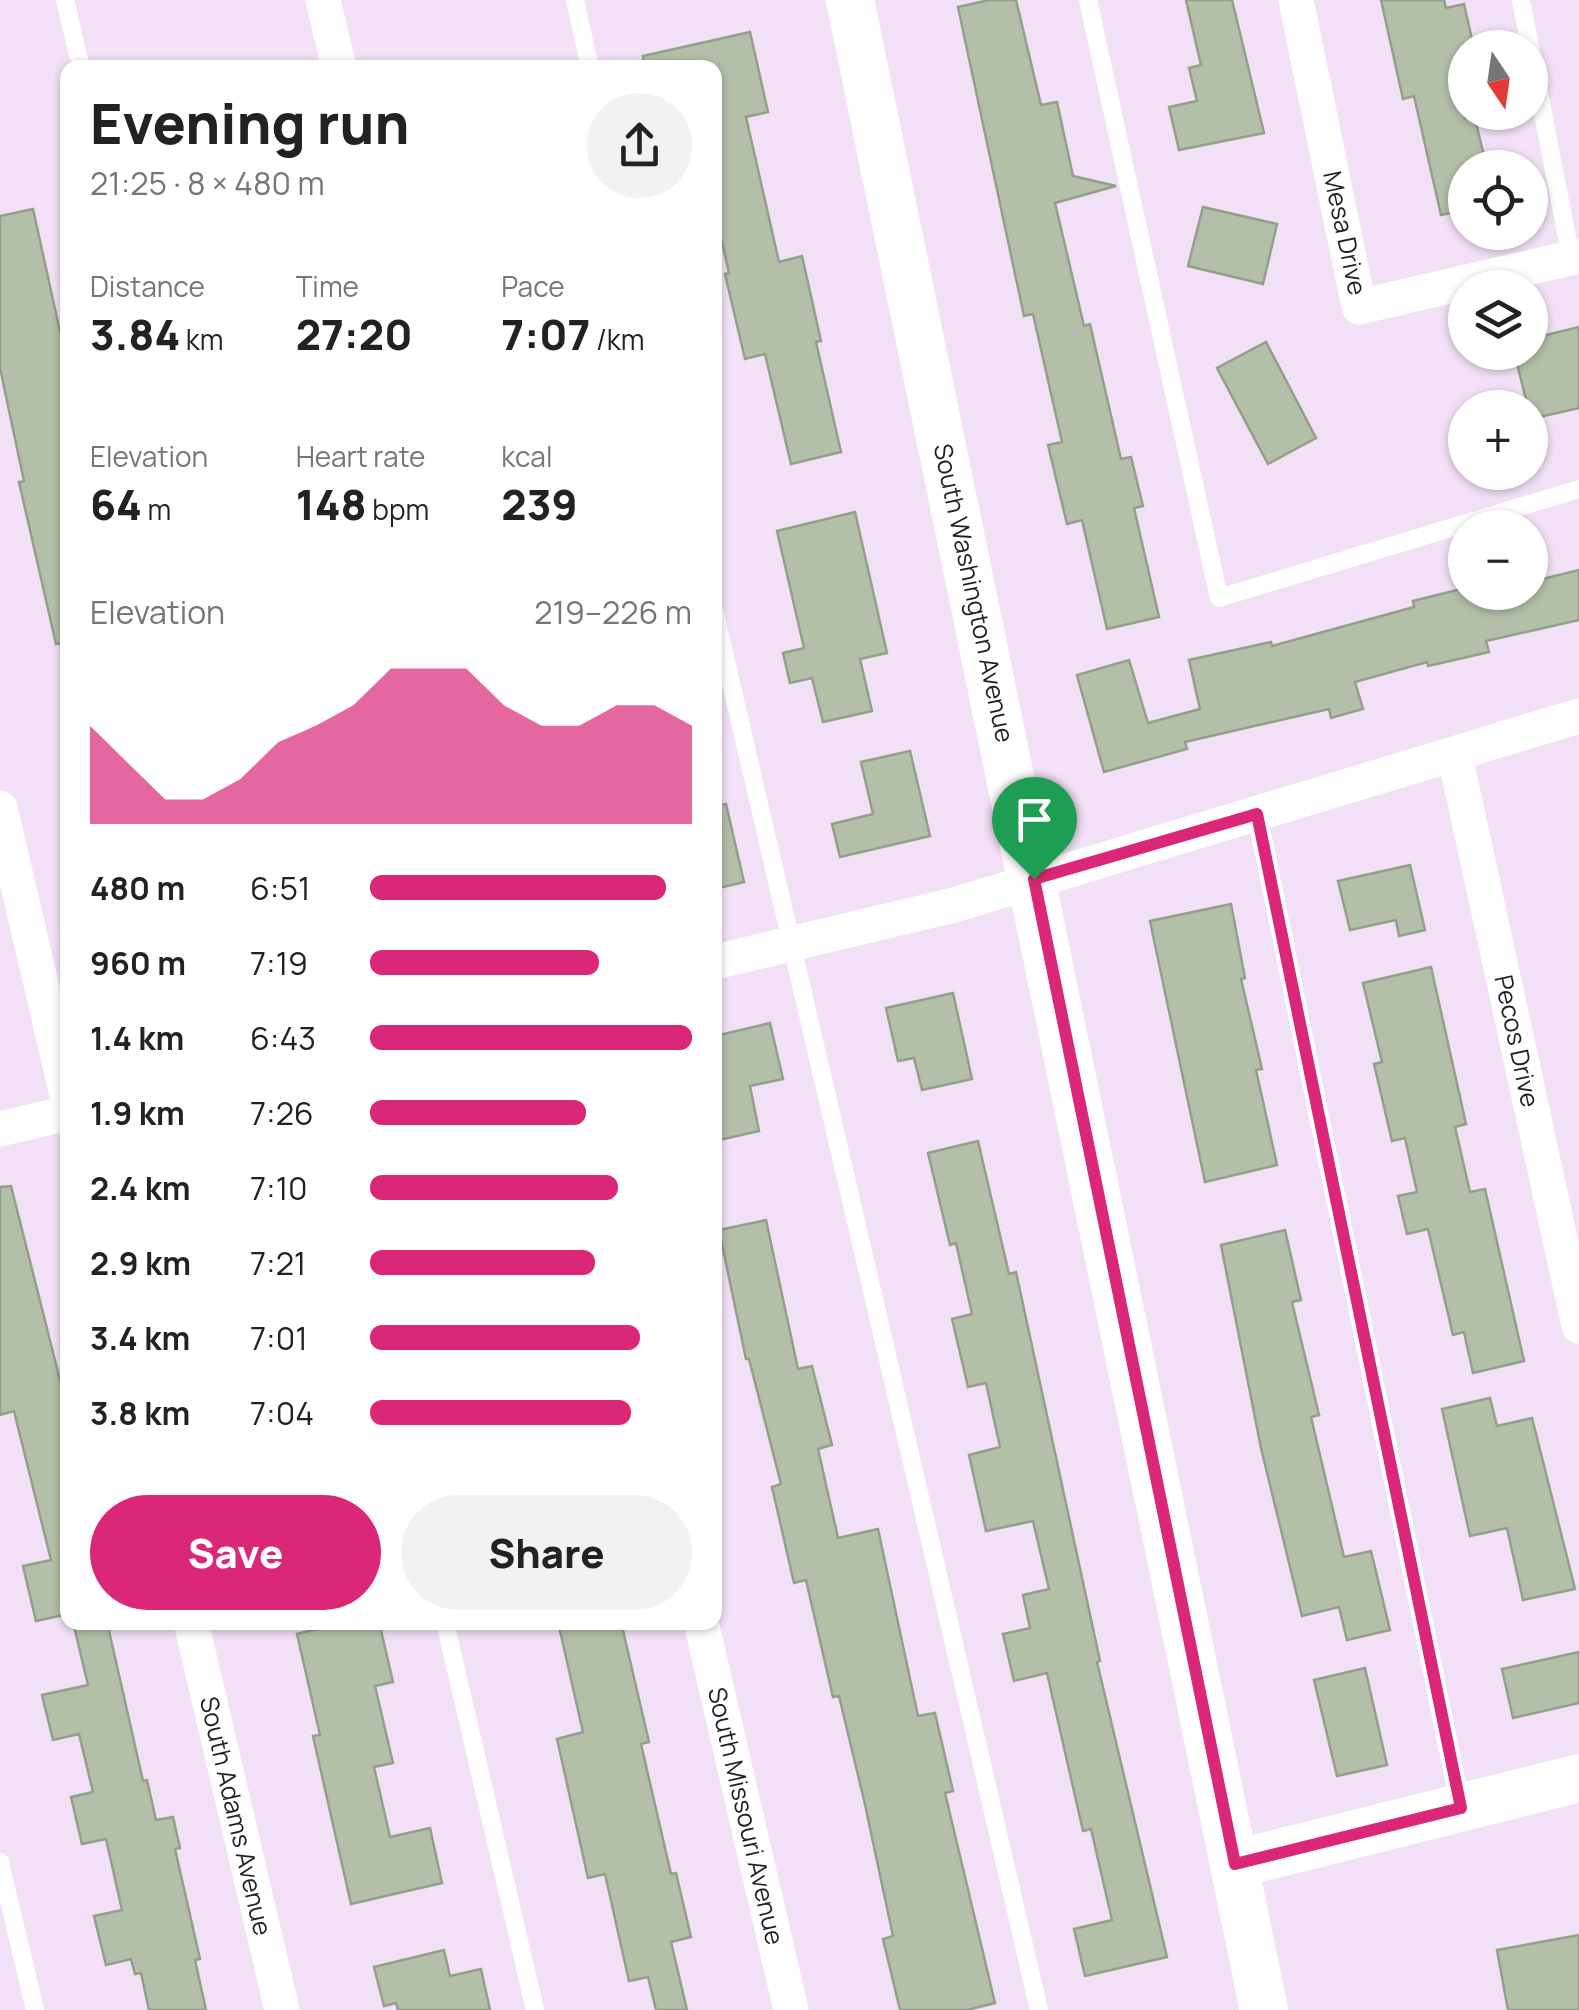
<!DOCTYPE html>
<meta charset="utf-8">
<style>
:root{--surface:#fff;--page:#f2f2f2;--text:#222;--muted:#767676;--accent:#db2777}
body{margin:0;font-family:Manrope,sans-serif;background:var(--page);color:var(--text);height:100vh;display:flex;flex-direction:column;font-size:38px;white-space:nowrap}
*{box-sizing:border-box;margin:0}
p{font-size:32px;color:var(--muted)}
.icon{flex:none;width:55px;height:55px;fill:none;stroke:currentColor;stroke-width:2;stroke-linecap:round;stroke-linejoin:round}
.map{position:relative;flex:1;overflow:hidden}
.drawer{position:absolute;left:60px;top:60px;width:662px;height:1570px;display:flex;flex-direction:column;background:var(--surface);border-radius:20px;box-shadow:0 2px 8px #0004}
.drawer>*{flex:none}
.needle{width:65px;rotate:167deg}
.fabs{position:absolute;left:1448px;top:30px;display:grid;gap:20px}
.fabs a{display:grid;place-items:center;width:100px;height:100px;border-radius:50%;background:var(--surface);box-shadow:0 2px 8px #0004;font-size:50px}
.pin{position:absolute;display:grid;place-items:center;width:85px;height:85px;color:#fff;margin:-102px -42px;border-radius:50% 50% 50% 0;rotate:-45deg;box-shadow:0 0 10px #0007}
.pin .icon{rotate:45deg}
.round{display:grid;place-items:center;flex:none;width:105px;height:105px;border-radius:52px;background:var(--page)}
.summary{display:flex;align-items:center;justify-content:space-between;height:170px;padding:0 30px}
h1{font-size:55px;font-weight:800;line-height:75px}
.stats{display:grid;grid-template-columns:repeat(3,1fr);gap:15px;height:170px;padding:10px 30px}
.stats div{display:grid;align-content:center}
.stats b{font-size:42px;font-weight:800}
.stats small{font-size:28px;font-weight:400}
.stats p{font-size:28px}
.chart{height:280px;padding:20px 30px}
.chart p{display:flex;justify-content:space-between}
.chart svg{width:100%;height:180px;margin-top:10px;fill:var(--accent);opacity:.7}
.cta{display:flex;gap:20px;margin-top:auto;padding:20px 30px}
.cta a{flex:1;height:115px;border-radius:60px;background:var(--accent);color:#fff;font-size:40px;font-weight:800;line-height:115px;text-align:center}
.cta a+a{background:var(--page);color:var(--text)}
ul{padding:0 30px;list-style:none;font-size:32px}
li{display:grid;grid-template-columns:160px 120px 1fr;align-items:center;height:75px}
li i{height:25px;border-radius:12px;background:var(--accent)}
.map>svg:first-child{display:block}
.building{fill:#b3bfa8;stroke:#939f89;stroke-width:2.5}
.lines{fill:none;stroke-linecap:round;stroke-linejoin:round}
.lane{stroke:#fff;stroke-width:18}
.street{stroke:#fff;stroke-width:35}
.secondary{stroke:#fff;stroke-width:48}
.route-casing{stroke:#fff;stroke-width:20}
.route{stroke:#db2777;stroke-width:12}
.labels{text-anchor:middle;stroke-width:9;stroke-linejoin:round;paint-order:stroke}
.street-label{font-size:25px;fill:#231d25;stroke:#fff}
</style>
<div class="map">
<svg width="1579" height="2010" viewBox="0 0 1579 2010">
<rect width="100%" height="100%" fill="#f1e0f6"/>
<g class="building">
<polygon points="989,0 1016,0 1041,105 1057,102 1073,176 1116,186 1055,203 1084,326 1090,324 1121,459 1131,457 1143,506 1134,508 1159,617 1107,629 1082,520 1067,524 1048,445 1062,442 1033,314 1024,316 958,7"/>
<polygon points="1186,0 1232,0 1264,133 1179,150 1169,107 1197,101 1189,68 1201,65"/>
<polygon points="1381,0 1444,0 1446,8 1464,4 1474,48 1465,48 1465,118 1474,115 1487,168 1465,168 1465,210 1441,215 1414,96 1403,99"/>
<polygon points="750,32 768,112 746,117 779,262 802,256 821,341 816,342 841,452 791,464 765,354 745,359 725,274 729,273 715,211 715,68 644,68 643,56"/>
<polygon points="1203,207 1277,224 1263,284 1188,266"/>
<polygon points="33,209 68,368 68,643 56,644 19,482 24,481 0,368 0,216"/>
<polygon points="1579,327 1579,408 1531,419 1514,352 1530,352 1530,339"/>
<polygon points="1266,342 1316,438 1268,464 1217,368"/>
<polygon points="855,512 887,653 860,659 872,711 823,722 812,678 790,683 783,653 804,648 777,531"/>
<polygon points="1579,570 1579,620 1486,641 1489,652 1428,666 1427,662 1355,682 1363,709 1331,718 1329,709 1185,742 1187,749 1104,772 1077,675 1129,660 1148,723 1200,709 1189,660 1271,642 1272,646 1414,607 1413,601 1465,588 1465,592 1530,592 1530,582"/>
<polygon points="910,751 930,836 840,857 832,824 873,814 861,762"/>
<polygon points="726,804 744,882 715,889 715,806"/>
<polygon points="1410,865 1425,930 1399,936 1396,920 1350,930 1338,881"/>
<polygon points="1231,904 1245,978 1241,979 1262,1069 1256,1070 1277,1165 1205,1182 1150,921"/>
<polygon points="1431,967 1466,1124 1455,1127 1470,1192 1485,1189 1524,1361 1473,1373 1464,1332 1453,1335 1428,1229 1407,1234 1398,1196 1417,1192 1405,1138 1392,1141 1374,1064 1382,1062 1363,983"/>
<polygon points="953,993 972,1079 922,1090 914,1058 898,1061 886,1008"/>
<polygon points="770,1023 783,1079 750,1086 759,1131 715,1141 715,1036"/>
<polygon points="978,1141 1009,1274 1016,1272 1100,1661 1097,1662 1167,1957 1085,1976 1074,1929 1112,1920 1091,1829 1083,1831 1047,1673 1014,1681 1003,1634 1030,1628 1023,1595 1049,1589 1033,1521 986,1531 969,1455 1000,1447 986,1383 968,1387 952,1319 972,1314 956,1243 950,1245 928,1153"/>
<polygon points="11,1186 68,1412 68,1614 36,1621 23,1566 51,1560 14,1411 0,1415 0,1187"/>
<polygon points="766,1220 798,1369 812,1366 832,1445 818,1449 838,1538 878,1529 918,1716 935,1713 953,1791 945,1793 995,2003 967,2010 900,2010 883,1939 893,1936 864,1800 839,1696 833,1697 806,1580 794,1583 772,1487 781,1484 749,1359 746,1359 719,1230"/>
<polygon points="1285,1230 1301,1300 1292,1302 1319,1415 1311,1417 1344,1557 1371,1551 1390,1630 1347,1640 1339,1607 1302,1616 1261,1448 1221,1245"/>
<polygon points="1490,1398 1497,1426 1532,1418 1575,1589 1523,1600 1507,1528 1470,1536 1442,1409"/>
<polygon points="73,1622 107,1622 143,1781 147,1780 156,1820 173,1817 180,1848 175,1849 200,1959 195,1960 206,2010 149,2010 141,1973 135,1974 131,1959 106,1965 94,1916 122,1910 106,1839 82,1844 71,1797 93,1792 79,1734 53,1740 42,1695 88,1685"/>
<polygon points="345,1622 379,1622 393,1682 375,1686 393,1763 374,1767 390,1837 430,1828 442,1883 351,1904 313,1736 320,1735 297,1634"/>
<polygon points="558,1622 621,1622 649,1742 641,1744 671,1874 676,1873 691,1937 671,1942 687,2010 656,2010 648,1977 629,1981 605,1874 588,1878 557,1739 583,1732"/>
<polygon points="1579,1652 1579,1703 1513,1718 1502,1669"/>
<polygon points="1365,1668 1387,1765 1337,1776 1314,1680"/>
<polygon points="1579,1935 1579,2010 1508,2010 1497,1950"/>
<polygon points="444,1950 450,1976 481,1969 490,2010 398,2010 396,2003 384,2006 374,1967"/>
</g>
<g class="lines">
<g class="lane">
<polyline points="65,0 81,68"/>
<polyline points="575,0 590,68"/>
<polyline points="1088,0 1219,598 1579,489"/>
<polyline points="1521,0 1571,258"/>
<polyline points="715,614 1039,2010"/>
<polyline points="1257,814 1461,1808"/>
<polyline points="445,1622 535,2010"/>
<polyline points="0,1862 35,2010"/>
</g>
<g class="street">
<polyline points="323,0 339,68"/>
<polyline points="1296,0 1359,307 1579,256"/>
<polyline points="1455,756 1579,1326"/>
<polyline points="0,808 68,1099"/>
<polyline points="715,962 954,905 1579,716"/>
<polyline points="0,1129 68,1113"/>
<polyline points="191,1622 282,2010"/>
<polyline points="701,1622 791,2010"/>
</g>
<g class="secondary">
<polyline points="850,0 1264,2010"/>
<polyline points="1235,1864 1579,1778"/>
</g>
</g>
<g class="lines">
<defs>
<polygon id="route" points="1257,814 1461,1808 1235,1864 1034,879"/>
</defs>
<use href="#route" class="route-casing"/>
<use href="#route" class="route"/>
</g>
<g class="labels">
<g class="street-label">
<text transform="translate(1345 233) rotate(78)" y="9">Mesa Drive</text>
<text transform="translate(974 593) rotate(78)" y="9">South Washington Avenue</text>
<text transform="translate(1517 1041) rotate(78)" y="9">Pecos Drive</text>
<text transform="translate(236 1816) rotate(77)" y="9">South Adams Avenue</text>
<text transform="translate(746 1816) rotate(77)" y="9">South Missouri Avenue</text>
</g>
</g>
</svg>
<div class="fabs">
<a><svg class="needle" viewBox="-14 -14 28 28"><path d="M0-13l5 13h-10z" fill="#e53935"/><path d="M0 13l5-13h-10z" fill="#767676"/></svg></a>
<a><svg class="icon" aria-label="locate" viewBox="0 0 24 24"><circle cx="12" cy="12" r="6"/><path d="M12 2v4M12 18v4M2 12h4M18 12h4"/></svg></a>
<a><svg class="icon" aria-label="layers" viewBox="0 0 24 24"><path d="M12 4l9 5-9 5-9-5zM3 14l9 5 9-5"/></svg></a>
<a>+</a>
<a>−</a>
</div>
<div class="pin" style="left:1034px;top:879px;background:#1e9e55"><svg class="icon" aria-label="arrive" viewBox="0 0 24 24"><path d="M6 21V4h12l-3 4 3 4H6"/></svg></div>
<section class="drawer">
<div class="summary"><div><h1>Evening run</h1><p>21:25 · 8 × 480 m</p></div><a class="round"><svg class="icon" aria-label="share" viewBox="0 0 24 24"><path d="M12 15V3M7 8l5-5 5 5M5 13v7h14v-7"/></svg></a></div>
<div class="stats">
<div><p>Distance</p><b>3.84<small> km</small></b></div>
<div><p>Time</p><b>27:20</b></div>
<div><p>Pace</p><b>7:07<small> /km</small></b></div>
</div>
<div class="stats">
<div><p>Elevation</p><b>64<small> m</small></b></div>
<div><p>Heart rate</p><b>148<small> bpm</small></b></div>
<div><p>kcal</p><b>239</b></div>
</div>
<div class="chart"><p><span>Elevation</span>219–226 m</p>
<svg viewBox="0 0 160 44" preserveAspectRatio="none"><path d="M0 44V20L10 29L20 38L30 38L40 33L50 24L60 20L70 15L80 6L90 6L100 6L110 15L120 20L130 20L140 15L150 15L160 20V44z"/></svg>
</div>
<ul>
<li><b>480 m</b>6:51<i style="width:92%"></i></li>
<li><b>960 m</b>7:19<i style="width:71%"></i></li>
<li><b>1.4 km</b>6:43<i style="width:100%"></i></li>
<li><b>1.9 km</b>7:26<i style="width:67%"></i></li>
<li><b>2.4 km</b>7:10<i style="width:77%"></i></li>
<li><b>2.9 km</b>7:21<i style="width:70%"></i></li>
<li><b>3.4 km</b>7:01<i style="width:84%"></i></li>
<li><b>3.8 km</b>7:04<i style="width:81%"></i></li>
</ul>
<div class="cta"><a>Save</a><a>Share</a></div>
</section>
</div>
